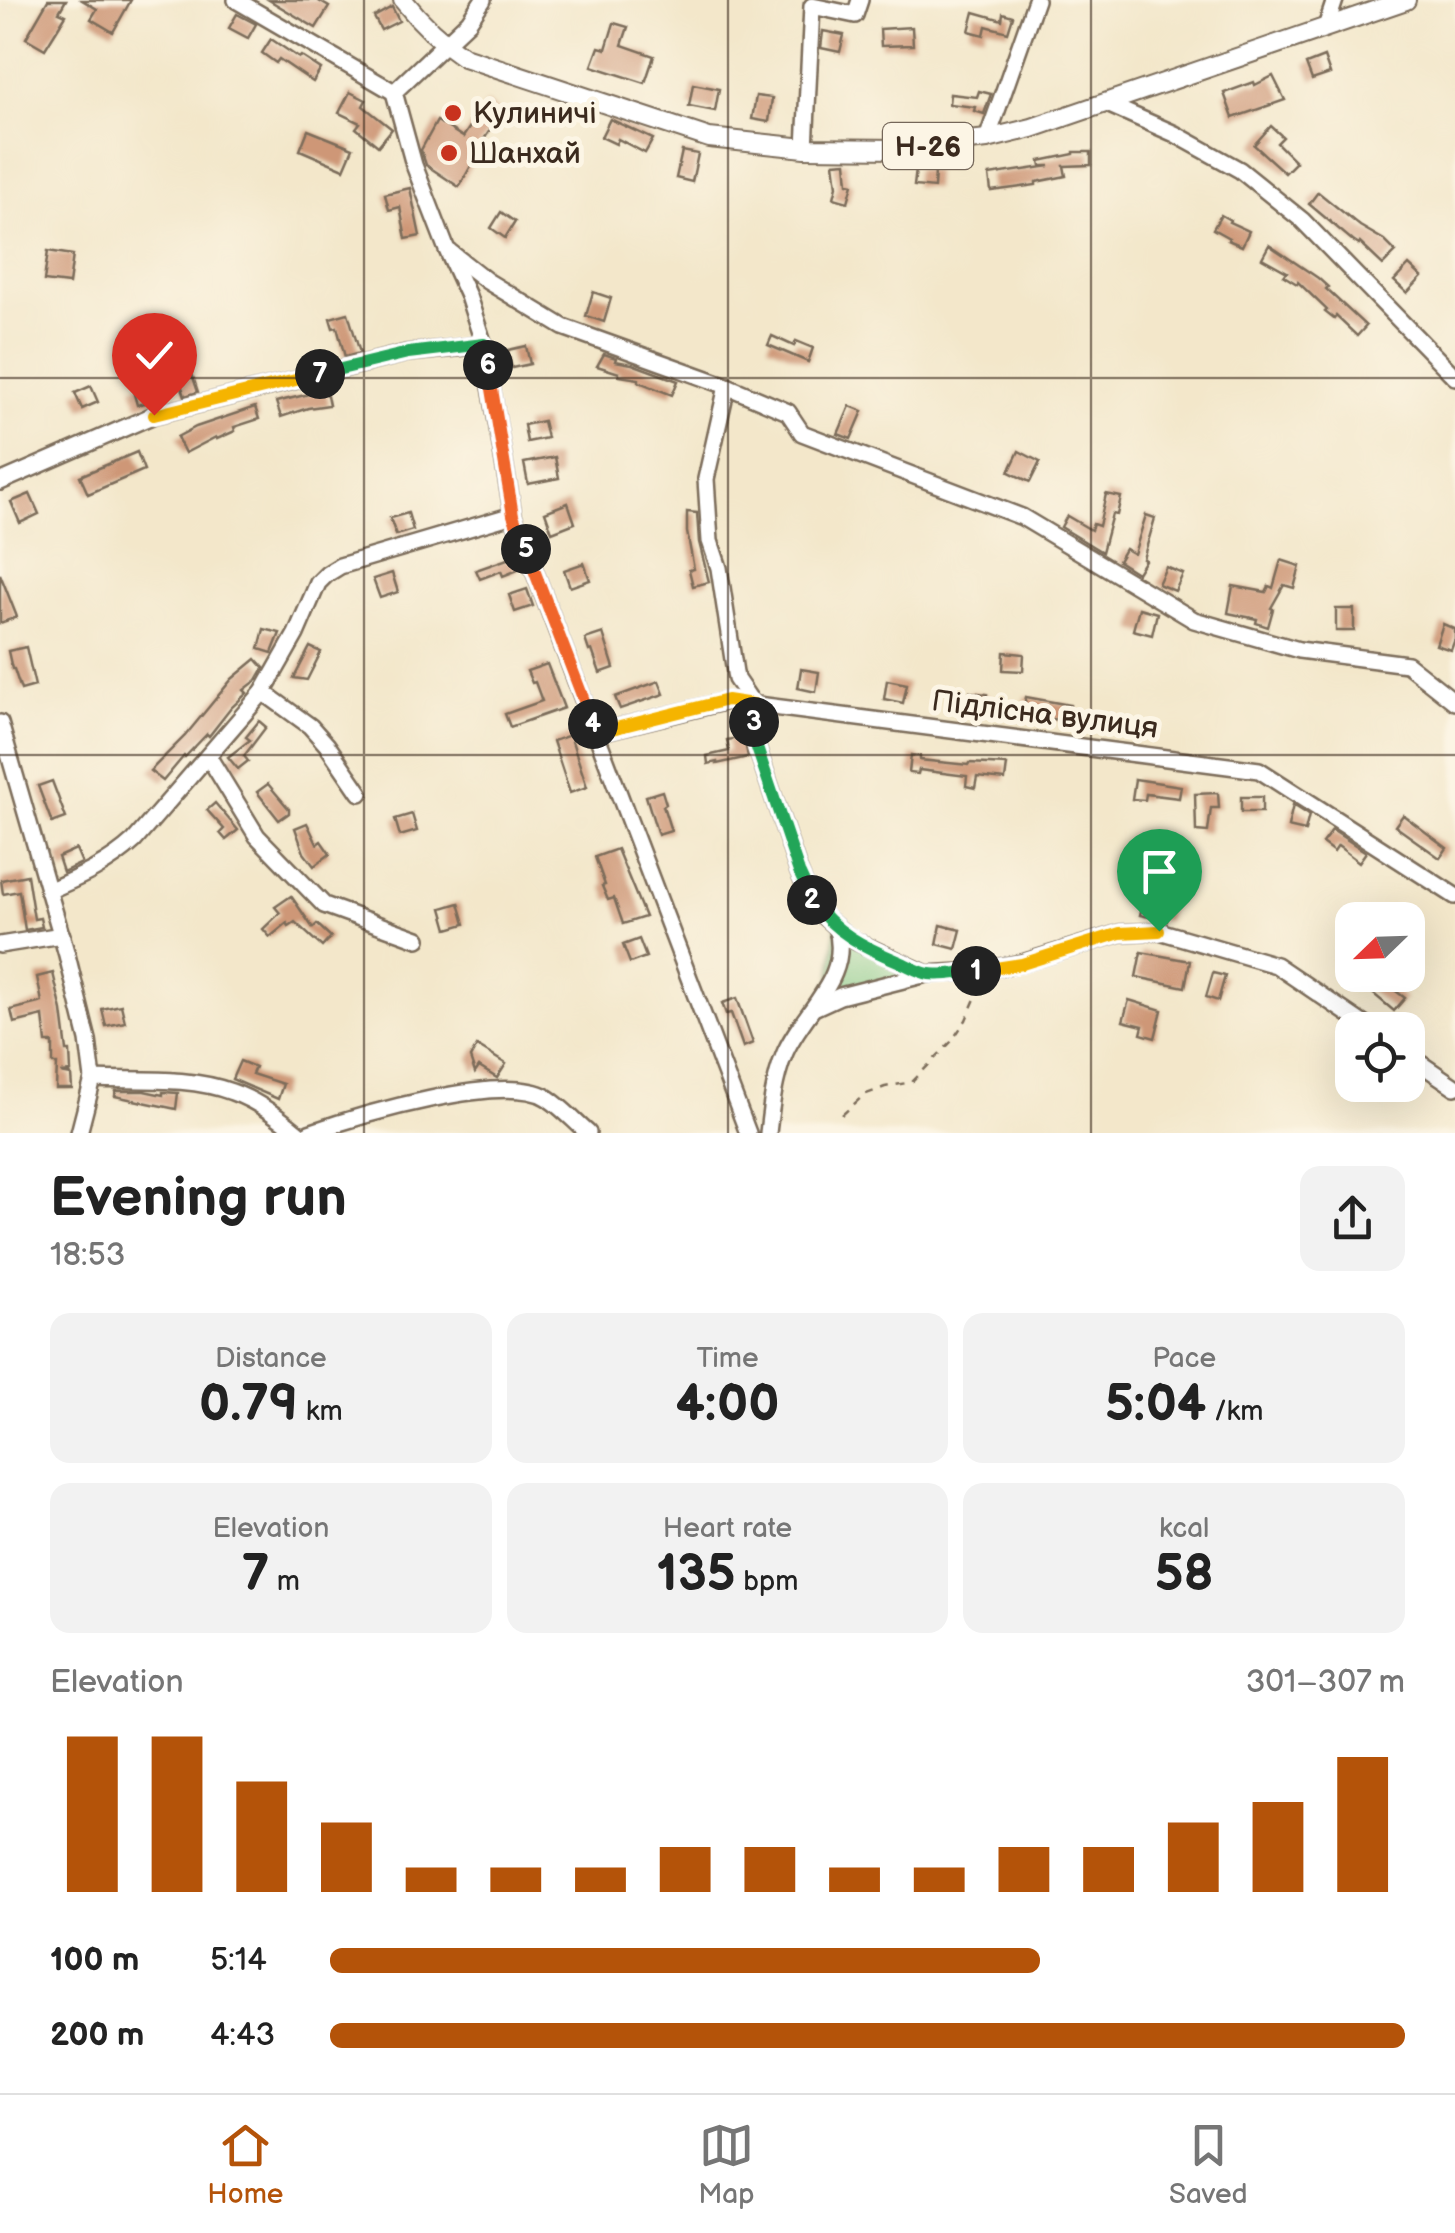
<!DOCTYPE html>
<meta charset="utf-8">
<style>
:root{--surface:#fff;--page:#f2f2f2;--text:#222;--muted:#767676;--line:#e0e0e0;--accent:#b45309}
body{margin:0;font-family:"Balsamiq Sans",sans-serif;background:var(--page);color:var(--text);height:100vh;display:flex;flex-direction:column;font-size:38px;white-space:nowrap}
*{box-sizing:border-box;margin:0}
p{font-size:32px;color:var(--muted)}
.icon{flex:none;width:55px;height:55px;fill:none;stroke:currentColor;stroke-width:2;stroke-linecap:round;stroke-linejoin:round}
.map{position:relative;height:1133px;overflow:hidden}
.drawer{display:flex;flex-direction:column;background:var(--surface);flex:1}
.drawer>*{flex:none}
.needle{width:65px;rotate:247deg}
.fabs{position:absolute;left:1335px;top:902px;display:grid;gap:20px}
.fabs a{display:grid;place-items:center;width:90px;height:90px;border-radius:20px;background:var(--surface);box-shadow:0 10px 40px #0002;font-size:50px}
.pin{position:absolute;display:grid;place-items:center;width:85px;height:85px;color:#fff;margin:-102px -42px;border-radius:50% 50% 50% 0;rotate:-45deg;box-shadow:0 0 10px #0007}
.pin .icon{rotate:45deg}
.km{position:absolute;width:50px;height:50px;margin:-25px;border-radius:50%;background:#222;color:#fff;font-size:28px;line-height:50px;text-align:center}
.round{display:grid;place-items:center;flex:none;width:105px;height:105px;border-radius:20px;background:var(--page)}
.overview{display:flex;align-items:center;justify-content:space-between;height:170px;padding:0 50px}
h1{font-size:55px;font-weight:600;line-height:75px}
.stats{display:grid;grid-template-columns:repeat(3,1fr);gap:15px;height:170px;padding:10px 50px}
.stats div{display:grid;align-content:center;border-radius:20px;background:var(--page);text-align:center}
.stats b{font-size:50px;font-weight:600}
.stats small{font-size:28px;font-weight:400}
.stats p{font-size:28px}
.chart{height:280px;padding:20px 50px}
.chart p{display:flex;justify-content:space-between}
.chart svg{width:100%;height:180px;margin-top:10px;stroke:var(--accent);stroke-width:6}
ul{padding:0 50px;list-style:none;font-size:32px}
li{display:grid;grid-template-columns:160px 120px 1fr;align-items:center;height:75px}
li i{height:25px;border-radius:12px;background:var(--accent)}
.dock{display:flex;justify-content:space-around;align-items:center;height:140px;border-top:2px solid var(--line);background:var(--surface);font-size:28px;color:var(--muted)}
.dock a{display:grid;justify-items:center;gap:5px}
.dock .active{color:var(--accent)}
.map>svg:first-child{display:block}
.green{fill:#7fc682;stroke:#5d7850;stroke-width:2.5}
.building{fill:#ce9777}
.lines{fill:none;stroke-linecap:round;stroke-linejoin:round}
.minor-casing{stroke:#7b6c5a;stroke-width:20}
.major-casing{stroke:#7b6c5a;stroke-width:22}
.path{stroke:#7b6c5a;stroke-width:2.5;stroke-dasharray:8 8;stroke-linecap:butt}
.minor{stroke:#fff;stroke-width:15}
.major{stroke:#fff;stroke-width:18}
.split-1-casing{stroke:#fff;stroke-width:20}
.split-2-casing{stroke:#fff;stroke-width:20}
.split-3-casing{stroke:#fff;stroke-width:20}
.split-4-casing{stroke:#fff;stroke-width:20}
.split-5-casing{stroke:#fff;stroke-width:20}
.split-6-casing{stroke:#fff;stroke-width:20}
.split-7-casing{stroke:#fff;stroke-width:20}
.split-8-casing{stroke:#fff;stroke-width:20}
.split-1{stroke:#f5b400;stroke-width:12}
.split-2{stroke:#22a559;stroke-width:12}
.split-3{stroke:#22a559;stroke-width:12}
.split-4{stroke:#f5b400;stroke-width:12}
.split-5{stroke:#f0652b;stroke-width:12}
.split-6{stroke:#f0652b;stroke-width:12}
.split-7{stroke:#22a559;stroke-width:12}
.split-8{stroke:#f5b400;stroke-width:12}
.grid{fill:none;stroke:#3b2a1e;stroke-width:2.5;stroke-opacity:0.55}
.poi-dot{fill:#c8321e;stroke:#fcf5e5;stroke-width:4}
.labels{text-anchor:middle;stroke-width:10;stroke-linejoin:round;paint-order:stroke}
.shield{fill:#fcf5e5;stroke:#75675a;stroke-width:2.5}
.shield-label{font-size:28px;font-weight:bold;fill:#3b2a1e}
.poi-label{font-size:30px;fill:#3b2a1e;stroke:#fcf5e5;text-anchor:start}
.street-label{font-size:30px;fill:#3b2a1e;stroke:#fcf5e5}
</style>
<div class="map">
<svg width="1455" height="1133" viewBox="0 0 1455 1133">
<rect width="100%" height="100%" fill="#fcf5e5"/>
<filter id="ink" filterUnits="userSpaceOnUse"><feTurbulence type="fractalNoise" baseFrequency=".01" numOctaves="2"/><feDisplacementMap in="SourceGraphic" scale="20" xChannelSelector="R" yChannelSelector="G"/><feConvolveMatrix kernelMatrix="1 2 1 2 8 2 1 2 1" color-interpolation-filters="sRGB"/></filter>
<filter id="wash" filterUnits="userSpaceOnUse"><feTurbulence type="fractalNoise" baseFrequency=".0048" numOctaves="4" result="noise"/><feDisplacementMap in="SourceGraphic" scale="40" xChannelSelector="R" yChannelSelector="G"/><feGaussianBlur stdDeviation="2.25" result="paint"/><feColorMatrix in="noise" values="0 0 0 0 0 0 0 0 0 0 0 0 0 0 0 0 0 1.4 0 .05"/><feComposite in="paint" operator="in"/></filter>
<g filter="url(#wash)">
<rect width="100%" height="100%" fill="#f3e7ca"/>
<polygon class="green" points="836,927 927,974 816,1007 831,978"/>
<g id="blocks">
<g class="building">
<polygon points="48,0 66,0 59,12 66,15 45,49 26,38"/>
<polygon points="82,0 131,0 113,32 91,19 97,9"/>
<polygon points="269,0 317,0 329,7 316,28"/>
<polygon points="392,7 399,21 381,30 374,17"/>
<polygon points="974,12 1002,20 1003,13 1013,16 1008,32 986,26 984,35 969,31"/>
<polygon points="237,14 256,24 248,38 229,28"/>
<polygon points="614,23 628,27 622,45 654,56 645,83 592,66 599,47 606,49"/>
<polygon points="912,27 913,45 881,46 880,29"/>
<polygon points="823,31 844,35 840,52 821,48"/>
<polygon points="271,39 299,58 301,56 321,69 313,82 279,59 276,63 262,53"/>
<polygon points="1324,57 1330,74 1312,80 1306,64"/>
<polygon points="1273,76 1285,100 1233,118 1224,93 1254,82 1255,85"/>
<polygon points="693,84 719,89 715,111 689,106"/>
<polygon points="979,91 991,94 984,114 974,111 975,107 949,104 950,94 977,97"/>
<polygon points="350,92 366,100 363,106 392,129 378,146 356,128 360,123 339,113"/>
<polygon points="756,96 772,98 769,122 752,119"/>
<polygon points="486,103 501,113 479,147 481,148 459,187 426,165 421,150 437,121 463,137"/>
<polygon points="610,119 653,139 645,153 618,139 616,144 601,137"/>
<polygon points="1271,126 1283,137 1277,143 1296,162 1285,173 1254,145"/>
<polygon points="308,130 353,148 344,169 300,150"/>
<polygon points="682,151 698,154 692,182 676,178"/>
<polygon points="1074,152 1091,152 1091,165 1064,166 1066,176 1036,182 1036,185 991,191 989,175 1050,166 1041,166 1040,161 1074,154"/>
<polygon points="846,162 848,183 853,184 848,202 834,198 837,186 834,163"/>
<polygon points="916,169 935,171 934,188 914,186"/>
<polygon points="410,188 420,236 406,239 400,207 389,210 385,194"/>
<polygon points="1318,192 1360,226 1384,240 1396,252 1383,265 1360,243 1359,245 1353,241 1309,204"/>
<polygon points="501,212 515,222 505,238 491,228"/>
<polygon points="1221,215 1230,220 1229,222 1249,231 1242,246 1228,240 1229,238 1213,229"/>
<polygon points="1269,245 1318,278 1328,287 1326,289 1366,326 1357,336 1336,316 1334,319 1325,312 1327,310 1298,282 1297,284 1284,276 1287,272 1262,258"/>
<polygon points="48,251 73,255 69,284 44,281"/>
<polygon points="1409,265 1422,277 1407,293 1394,281"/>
<polygon points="593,292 611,298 604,322 586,316"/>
<polygon points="348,313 360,353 345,357 337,327 333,328 330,318"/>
<polygon points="772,336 794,346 796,341 813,348 808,362 768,345"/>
<polygon points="526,346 530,364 512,368 508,350"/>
<polygon points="604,354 616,358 615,361 632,364 678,381 672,395 639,382 639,379 619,376 619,373 597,366"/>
<polygon points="190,368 198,392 185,396 177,373"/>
<polygon points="154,381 160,399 137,405 132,387"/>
<polygon points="91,386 98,402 82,409 75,393"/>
<polygon points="326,390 329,405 308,408 281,417 276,402"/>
<polygon points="850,406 863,411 851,439 838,434"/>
<polygon points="255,407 259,419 234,427 235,431 217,439 216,437 185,453 177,437 196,427"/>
<polygon points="543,421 547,438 527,442 524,425"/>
<polygon points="1019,451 1040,462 1030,482 1009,472"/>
<polygon points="137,452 144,470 88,494 80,476"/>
<polygon points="555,457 559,478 528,484 524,463"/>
<polygon points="30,494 39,514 20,523 11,502"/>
<polygon points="1106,494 1121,497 1117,515 1112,514 1102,552 1061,527 1067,516 1091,530 1093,524 1099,526"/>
<polygon points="568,503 575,523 552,532 545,512"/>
<polygon points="687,512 697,513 699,542 709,582 693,586 689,570 694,569 687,532"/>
<polygon points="408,513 413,530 396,535 390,518"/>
<polygon points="1146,515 1155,518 1143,559 1145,560 1137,573 1118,561 1125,549 1134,554"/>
<polygon points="513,557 518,570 503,576 501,571 480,579 476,570"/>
<polygon points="1281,560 1300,566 1294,588 1284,585 1271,608 1273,609 1268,627 1256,623 1257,619 1228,613 1233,586 1266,592 1269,586 1273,588"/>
<polygon points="584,563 590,580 570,587 564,570"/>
<polygon points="1166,567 1183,574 1175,591 1158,584"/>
<polygon points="392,573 398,592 380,598 373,579"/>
<polygon points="0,574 17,617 0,623"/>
<polygon points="527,589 533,606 515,612 509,595"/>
<polygon points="1139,608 1157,613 1152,635 1133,630"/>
<rect x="1336" y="609" width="18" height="22"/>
<polygon points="1443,624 1455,629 1455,639 1451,650 1436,645"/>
<polygon points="264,629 280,633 272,653 259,649"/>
<polygon points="603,633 614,668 600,673 592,650 589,651 585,639"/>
<polygon points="26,647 35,686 21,690 14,669 12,669 8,651"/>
<polygon points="310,647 321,652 307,680 294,678"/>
<polygon points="1004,652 1024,654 1023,671 1003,670"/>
<polygon points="256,659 264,668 257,680 244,690 247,693 231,708 209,736 207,734 185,757 184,756 163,781 150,771 185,736 232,679"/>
<polygon points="547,664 564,708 510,727 505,714 542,701 535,682 532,683 527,671"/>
<polygon points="801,669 819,672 816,692 798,688"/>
<polygon points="887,680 907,684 903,703 884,699"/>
<polygon points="659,681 664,694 620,709 615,697"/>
<polygon points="970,692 987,694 985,712 967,710"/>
<polygon points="1026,697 1070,705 1067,721 1022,715"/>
<polygon points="259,721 266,727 244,756 248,761 238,769 228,757 250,740 246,737"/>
<polygon points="570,735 587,787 570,793 553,741"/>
<polygon points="744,737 748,757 717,764 717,762 708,764 707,756 729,751 727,740"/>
<polygon points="911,755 920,756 920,760 968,765 969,763 1007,765 1005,780 977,777 975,788 966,786 967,776 919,770 918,774 909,773"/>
<polygon points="1135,779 1181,786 1179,798 1146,794 1145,800 1132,799"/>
<polygon points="52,781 66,818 52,823 38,786"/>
<polygon points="268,784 289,809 289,813 279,820 257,792"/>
<polygon points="662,791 666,804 663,806 671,831 658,835 646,796"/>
<polygon points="1218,793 1219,808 1211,808 1208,832 1196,831 1195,794"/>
<rect x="1241" y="797" width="21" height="15"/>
<polygon points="215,803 238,830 226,840 220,833 224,829 207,810"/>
<polygon points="1293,805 1309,815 1305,831 1288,827"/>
<polygon points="412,814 417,831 400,836 395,819"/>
<polygon points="1403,815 1447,848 1440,858 1395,826"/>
<polygon points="307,823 317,844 321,841 330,854 314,866 304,853 295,828"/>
<polygon points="1332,830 1366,852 1359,862 1338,846 1334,852 1322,843"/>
<polygon points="76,849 82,863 63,872 58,857"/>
<polygon points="617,849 645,917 623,924 614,898 608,900 602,886 605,885 595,857"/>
<polygon points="27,875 34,919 40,918 42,927 25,930 19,891 3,894 1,880"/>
<polygon points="291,896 313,928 317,924 331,937 322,947 295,922 289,926 287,923 270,937 263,929 280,913 275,907"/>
<polygon points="1144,898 1171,904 1167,921 1140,915"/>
<polygon points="459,903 465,924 448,929 442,908"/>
<polygon points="941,925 961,930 956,949 937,944"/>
<polygon points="639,939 646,957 630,963 623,945"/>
<polygon points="1141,952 1190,961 1185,987 1136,977"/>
<polygon points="53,973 62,1011 67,1051 70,1051 71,1072 61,1073 71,1075 72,1089 56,1089 57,1064 53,1064 53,1043 46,1043 43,1016 14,1023 11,1010 42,1002 37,977"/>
<polygon points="1213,973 1225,976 1218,1001 1206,997"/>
<polygon points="1351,975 1375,975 1405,998 1394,1011"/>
<polygon points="737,998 753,1043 743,1047 731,1013 726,1014 722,1003"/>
<polygon points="1129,1000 1162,1010 1155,1038 1141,1034 1143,1026 1123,1021"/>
<polygon points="121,1005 125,1022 106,1026 102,1009"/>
<polygon points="477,1046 506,1064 497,1078 479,1067 475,1073 470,1058"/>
<polygon points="240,1061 255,1067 252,1074 283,1084 278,1099 232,1079"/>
<polygon points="116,1091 144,1091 163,1095 163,1092 178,1093 176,1109 115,1096"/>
</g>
</g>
</g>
<g filter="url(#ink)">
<use href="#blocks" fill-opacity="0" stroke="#7b6c5a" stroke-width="2.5"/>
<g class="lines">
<defs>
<g id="minor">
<polyline points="236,0 394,92"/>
<polyline points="483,0 469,21 394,92 414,165 447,250 468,296 484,345 513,515 748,1133"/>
<polyline points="1326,27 1335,0"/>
<polyline points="1105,103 1175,134 1240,170 1302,220 1455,377"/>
<polyline points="987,139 1036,0"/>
<polyline points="805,148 812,6 855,15 860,0"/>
<polyline points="450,252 487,281 563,327 727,386 788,412 802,433 1022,517 1194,620 1299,650 1407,664 1455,702"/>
<polyline points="727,386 706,479 710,541 719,568 736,679 753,704 757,748 799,872 808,893 821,914 836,927 851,939 927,974"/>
<polyline points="0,482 154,415 407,353 484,345"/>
<polyline points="263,692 310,726 327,745 360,793"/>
<polyline points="0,723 67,955 88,1040 93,1079 79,1133"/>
<polyline points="596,733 727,701 1259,770 1455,896"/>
<polyline points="208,756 257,836 324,905 418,939"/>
<path d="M 48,891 C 80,877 108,865 134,841 L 263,692 L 296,634 L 318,583 L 327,574 L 340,566 L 513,515"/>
<polyline points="0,945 62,935"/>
<polyline points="816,1007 840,996 927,974 977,971 1022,963 1120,933 1159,931 1276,965 1372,1030"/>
<polyline points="1408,1055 1455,1087"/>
<path d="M 93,1079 C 138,1081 189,1076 232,1092 C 256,1100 279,1117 298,1133"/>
<path d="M 309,1133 C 357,1116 503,1072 546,1097 C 561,1106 575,1122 588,1133"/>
<path d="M 768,1133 C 771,1107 774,1080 784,1055 C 801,1012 853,978 836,927"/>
</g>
<path id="major" d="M 403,0 C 421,23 440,41 464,57 L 709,138 L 805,148 L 898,149 L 987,139 L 1032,128 L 1406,0"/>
</defs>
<use href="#minor" class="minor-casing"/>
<use href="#major" class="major-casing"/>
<polyline class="path" points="842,1115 864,1095 885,1087 912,1082 951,1042 966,1020 980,987"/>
<use href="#minor" class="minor"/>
<use href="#major" class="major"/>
</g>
</g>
<g class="lines" filter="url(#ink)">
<defs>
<polyline id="split-1" points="976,971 1022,964 1120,933 1159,931"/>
<path id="split-2" d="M 812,900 C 833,932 866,948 900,962 C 909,966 920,973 929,974 C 944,976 961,972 976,971"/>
<polyline id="split-3" points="754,722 757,748 799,872 812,900"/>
<polyline id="split-4" points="593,724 596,733 727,700 753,704 754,722"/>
<polyline id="split-5" points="526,549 593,724"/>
<polyline id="split-6" points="488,365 513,515 526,549"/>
<polyline id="split-7" points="320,374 408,353 484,344 488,365"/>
<polyline id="split-8" points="154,415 320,374"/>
</defs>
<use href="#split-1" class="split-1-casing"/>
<use href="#split-2" class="split-2-casing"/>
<use href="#split-3" class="split-3-casing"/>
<use href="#split-4" class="split-4-casing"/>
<use href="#split-5" class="split-5-casing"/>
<use href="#split-6" class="split-6-casing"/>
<use href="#split-7" class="split-7-casing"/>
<use href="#split-8" class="split-8-casing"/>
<use href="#split-1" class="split-1"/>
<use href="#split-2" class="split-2"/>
<use href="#split-3" class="split-3"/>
<use href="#split-4" class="split-4"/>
<use href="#split-5" class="split-5"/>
<use href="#split-6" class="split-6"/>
<use href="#split-7" class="split-7"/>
<use href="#split-8" class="split-8"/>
</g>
<path class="grid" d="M 364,0 L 364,1133M 728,0 L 728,1133M 1091,0 L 1091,1133M 0,378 L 1455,378M 0,755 L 1455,755"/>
<g class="poi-dot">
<circle cx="453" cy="113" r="10"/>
<circle cx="449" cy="153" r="10"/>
</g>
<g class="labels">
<rect class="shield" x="883" y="123" width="90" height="46" rx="8"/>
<g class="shield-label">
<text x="928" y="156">Н-26</text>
</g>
<g class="poi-label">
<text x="473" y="123">Кулиничі</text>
<text x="469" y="163">Шанхай</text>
</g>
<g class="street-label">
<text transform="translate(1045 714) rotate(7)" y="10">Підлісна вулиця</text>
</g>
</g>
</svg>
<div class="fabs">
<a><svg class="needle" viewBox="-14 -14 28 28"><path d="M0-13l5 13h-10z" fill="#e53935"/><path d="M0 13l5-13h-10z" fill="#767676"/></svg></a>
<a><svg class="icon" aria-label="locate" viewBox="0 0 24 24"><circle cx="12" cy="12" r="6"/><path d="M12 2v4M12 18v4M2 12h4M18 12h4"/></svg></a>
</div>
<div class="pin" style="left:1159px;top:931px;background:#1e9e55"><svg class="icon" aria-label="arrive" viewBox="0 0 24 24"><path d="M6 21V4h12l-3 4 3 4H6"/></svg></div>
<div class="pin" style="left:154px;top:415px;background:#d93025"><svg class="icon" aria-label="check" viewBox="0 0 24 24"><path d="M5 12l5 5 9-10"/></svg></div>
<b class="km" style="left:976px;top:971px">1</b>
<b class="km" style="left:812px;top:900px">2</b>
<b class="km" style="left:754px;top:722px">3</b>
<b class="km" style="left:593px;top:724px">4</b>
<b class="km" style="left:526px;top:549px">5</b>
<b class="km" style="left:488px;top:365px">6</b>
<b class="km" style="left:320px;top:374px">7</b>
</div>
<section class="drawer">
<div class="overview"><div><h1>Evening run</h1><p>18:53</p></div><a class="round"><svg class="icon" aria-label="share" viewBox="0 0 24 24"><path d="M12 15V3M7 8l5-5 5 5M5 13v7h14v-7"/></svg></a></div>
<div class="stats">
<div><p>Distance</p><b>0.79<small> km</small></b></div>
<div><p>Time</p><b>4:00</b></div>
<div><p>Pace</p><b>5:04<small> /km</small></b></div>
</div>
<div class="stats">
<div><p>Elevation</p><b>7<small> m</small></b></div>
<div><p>Heart rate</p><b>135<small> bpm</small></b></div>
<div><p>kcal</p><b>58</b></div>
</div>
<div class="chart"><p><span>Elevation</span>301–307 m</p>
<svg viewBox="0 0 160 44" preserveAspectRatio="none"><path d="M5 44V6M15 44V6M25 44V17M35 44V27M45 44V38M55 44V38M65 44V38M75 44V33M85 44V33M95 44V38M105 44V38M115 44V33M125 44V33M135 44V27M145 44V22M155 44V11"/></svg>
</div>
<ul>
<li><b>100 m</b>5:14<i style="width:66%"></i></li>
<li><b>200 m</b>4:43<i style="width:100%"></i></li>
</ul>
</section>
<nav class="dock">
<a class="active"><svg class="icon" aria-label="home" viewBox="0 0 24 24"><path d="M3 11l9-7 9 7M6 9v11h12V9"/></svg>Home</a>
<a><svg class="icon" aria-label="map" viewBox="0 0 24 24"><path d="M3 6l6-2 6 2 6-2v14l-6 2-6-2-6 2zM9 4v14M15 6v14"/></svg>Map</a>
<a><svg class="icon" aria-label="saved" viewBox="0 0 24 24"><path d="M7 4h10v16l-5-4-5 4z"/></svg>Saved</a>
</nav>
